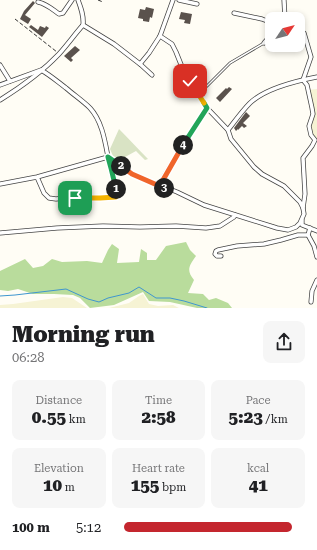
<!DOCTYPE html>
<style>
:root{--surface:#fff;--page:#f6f6f6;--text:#202124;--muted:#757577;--accent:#c4262e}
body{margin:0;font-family:"Roboto Serif",serif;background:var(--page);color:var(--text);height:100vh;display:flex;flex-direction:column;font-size:15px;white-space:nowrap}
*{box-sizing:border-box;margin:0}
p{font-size:13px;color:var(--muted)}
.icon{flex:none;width:22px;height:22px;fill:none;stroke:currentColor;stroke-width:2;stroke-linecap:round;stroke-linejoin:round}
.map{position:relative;height:308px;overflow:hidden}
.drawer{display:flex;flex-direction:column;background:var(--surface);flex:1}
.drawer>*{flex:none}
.needle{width:26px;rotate:55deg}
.tools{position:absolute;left:265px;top:12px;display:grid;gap:8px}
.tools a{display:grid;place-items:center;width:40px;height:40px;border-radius:8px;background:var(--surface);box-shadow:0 2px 6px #0003;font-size:20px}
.pin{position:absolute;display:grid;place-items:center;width:34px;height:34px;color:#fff;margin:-17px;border-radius:8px;box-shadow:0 2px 6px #0006}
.km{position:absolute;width:20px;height:20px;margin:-10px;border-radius:50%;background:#222;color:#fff;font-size:11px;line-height:20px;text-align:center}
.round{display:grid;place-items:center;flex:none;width:42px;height:42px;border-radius:8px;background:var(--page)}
.overview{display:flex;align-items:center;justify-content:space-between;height:68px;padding:0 12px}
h1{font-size:22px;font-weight:800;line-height:30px}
.metrics{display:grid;grid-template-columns:repeat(3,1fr);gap:6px;height:68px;padding:4px 12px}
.metrics div{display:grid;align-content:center;border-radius:8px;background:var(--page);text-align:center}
.metrics b{font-size:17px;font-weight:800}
.metrics small{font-size:11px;font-weight:400}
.metrics p{font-size:11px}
ul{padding:0 12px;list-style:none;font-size:13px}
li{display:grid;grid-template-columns:64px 48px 1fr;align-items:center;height:30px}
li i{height:10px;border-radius:5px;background:var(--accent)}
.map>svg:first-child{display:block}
.farmland{fill:#f6f3d4}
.forest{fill:#b9dc9c}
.cemetery{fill:#d9e3c4}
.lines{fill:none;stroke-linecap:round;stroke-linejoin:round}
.stream{stroke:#3f96cf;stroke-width:1}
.building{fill:#5a524d}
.service-casing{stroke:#444;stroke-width:3}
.minor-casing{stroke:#444;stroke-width:5}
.path{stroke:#333;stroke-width:1;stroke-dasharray:4 2;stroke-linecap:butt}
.service{stroke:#fff;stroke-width:1.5}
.minor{stroke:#fff;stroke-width:3.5}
.split-1-casing{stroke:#fff;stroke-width:8}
.split-2-casing{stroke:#fff;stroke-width:8}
.split-3-casing{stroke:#fff;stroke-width:8}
.split-4-casing{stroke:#fff;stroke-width:8}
.split-5-casing{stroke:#fff;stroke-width:8}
.split-6-casing{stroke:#fff;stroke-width:8}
.split-1{stroke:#f5b400;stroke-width:5}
.split-2{stroke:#22a559;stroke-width:5}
.split-3{stroke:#f0652b;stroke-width:5}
.split-4{stroke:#f0652b;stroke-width:5}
.split-5{stroke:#22a559;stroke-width:5}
.split-6{stroke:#f5b400;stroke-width:5}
</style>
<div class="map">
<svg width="317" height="308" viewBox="0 0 317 308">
<rect width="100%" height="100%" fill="#fffdf5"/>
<g class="farmland">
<polygon points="317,89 317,140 313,136 309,130 314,112 309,90"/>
<polygon points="143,294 149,304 158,306 173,305 179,308 109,308 129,303 139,296"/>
<polygon points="63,297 72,298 87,308 0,308 0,305 13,304"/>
</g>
<path class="forest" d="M 186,242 L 190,250 L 196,256 C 189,266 186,270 194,280 L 188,293 L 203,294 L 209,300 L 216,298 L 228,303 L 232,308 L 197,308 L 170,302 L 149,301 L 143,292 L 114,305 L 90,308 L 80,298 L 73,295 L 54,294 L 33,294 L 18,289 L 8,291 L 0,290 L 0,271 L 25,259 L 33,268 L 43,266 L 52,259 L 62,262 L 87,261 L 102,263 L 108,250 L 112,244 L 119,249 L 117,263 L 139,262 L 141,249 L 147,253 L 147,260 L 156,260 L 166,246 Z"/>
<path class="cemetery" d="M 119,129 C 129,139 138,149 148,159 L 145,160 L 136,151 L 116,162 L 113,156 L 110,149 Z"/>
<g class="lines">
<polyline class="stream" points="0,296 15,295 66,289 88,299 99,302 108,298 129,293 139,287 156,298 170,298 184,301 207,308"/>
</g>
<g class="building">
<polygon points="33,1 35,3 25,15 31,19 28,24 20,19 24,11"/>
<polygon points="146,7 154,9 152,18 150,17 149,22 143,21 143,19 138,18 140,9 145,10"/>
<polygon points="181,12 192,14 190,24 184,23 185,20 179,19"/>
<polygon points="31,25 38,30 40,26 45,28 46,26 49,28 42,37 29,27"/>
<polygon points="75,46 80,50 71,58 73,60 71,62 64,56"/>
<polygon points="229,87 232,89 220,102 216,98 226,88 227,89"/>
<polygon points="246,112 250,116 243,123 247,126 244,128 242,126 238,130 238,129 236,131 234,128"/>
</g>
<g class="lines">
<defs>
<polyline id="service" points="197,93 207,86 230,63 264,43"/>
<g id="minor">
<polyline points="179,0 197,4"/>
<polyline points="284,0 285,19"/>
<path d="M 38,2 C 47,4 52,9 59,14 L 63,13 L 72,0"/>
<polyline points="234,13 262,19 272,23"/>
<polyline points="83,25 114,44 140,64 152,75"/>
<polyline points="298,29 304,33 311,57 303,80 307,85 312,108 313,114 309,126 311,135 315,140 312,146 303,158 305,194 303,208"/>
<polyline points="160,36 172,44 176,52 184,72 197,93 207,108 228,130"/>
<polyline points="264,43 272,34"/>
<polyline points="140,64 149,53 160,36 173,0"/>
<polyline points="0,65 10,81"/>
<path d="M 0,85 L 41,70 C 50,75 58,82 66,88 C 74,95 83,101 90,108 C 102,121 105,141 108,157 L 118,163 L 132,174 L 177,192 L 204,205 L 277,228 L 288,230 L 296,227 L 300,223 L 304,214 L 303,208 L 300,202 L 284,186 L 262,174 L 254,167 L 231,139 L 228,130 C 235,121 242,111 250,103 C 266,88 296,81 317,77"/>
<path d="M 0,100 C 21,87 42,72 59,54 C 68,44 75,34 83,25 C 84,16 81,8 78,0"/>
<polyline points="0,184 37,177 108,157 111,168 116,197 100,198 75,197 56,199 49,198 44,193 37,177"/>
<path d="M 165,188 C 163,184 162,180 164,176 L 186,139 L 207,108"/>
<polyline points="302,220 302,225 317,231"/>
<polyline points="310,228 308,235 314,246 317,257"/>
<polyline points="0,233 57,228 103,226 140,227 176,226 206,228 220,226 234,217 235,215"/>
<polyline points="221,256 217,256 215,254 216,251 218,250 237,246 264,244 281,240 298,235 308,235"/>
<polyline points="311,302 312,291 317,280"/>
</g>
</defs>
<use href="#service" class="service-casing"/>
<use href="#minor" class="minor-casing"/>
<g class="path">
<polyline points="98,0 103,2"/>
<polyline points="15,19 57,52"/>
</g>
<use href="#service" class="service"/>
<use href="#minor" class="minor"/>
</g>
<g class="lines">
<defs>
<polyline id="split-1" points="75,198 100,198 116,197 116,189"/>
<polyline id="split-2" points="116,189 111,168 108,157 121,166"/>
<polyline id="split-3" points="121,166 132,174 164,188"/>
<polyline id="split-4" points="164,188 163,185 163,180 183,145"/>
<polyline id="split-5" points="183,145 207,108 204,103"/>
<polyline id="split-6" points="190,81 204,103"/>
</defs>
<use href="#split-1" class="split-1-casing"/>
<use href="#split-2" class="split-2-casing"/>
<use href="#split-3" class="split-3-casing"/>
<use href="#split-4" class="split-4-casing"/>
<use href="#split-5" class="split-5-casing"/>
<use href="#split-6" class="split-6-casing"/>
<use href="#split-1" class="split-1"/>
<use href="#split-2" class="split-2"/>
<use href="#split-3" class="split-3"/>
<use href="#split-4" class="split-4"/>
<use href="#split-5" class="split-5"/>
<use href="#split-6" class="split-6"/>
</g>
</svg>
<div class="tools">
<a><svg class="needle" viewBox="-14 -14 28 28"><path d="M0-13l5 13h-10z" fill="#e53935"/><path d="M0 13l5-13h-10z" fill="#757577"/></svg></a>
</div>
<div class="pin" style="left:75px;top:198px;background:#1e9e55"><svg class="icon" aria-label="arrive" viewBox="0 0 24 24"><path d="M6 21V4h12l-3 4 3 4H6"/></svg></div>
<div class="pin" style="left:190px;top:81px;background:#d93025"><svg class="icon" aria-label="check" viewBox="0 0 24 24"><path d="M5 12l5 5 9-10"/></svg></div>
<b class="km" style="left:116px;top:189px">1</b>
<b class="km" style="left:121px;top:166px">2</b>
<b class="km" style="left:164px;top:188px">3</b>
<b class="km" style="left:183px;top:145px">4</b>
</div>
<section class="drawer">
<div class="overview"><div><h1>Morning run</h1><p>06:28</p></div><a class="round"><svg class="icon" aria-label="share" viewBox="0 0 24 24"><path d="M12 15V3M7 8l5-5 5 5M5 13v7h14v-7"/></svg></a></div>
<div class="metrics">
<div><p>Distance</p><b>0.55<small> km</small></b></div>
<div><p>Time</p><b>2:58</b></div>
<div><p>Pace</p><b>5:23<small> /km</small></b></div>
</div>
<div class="metrics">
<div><p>Elevation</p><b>10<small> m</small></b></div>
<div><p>Heart rate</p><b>155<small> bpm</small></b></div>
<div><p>kcal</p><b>41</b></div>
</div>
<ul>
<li><b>100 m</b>5:12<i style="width:93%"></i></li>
</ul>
</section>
